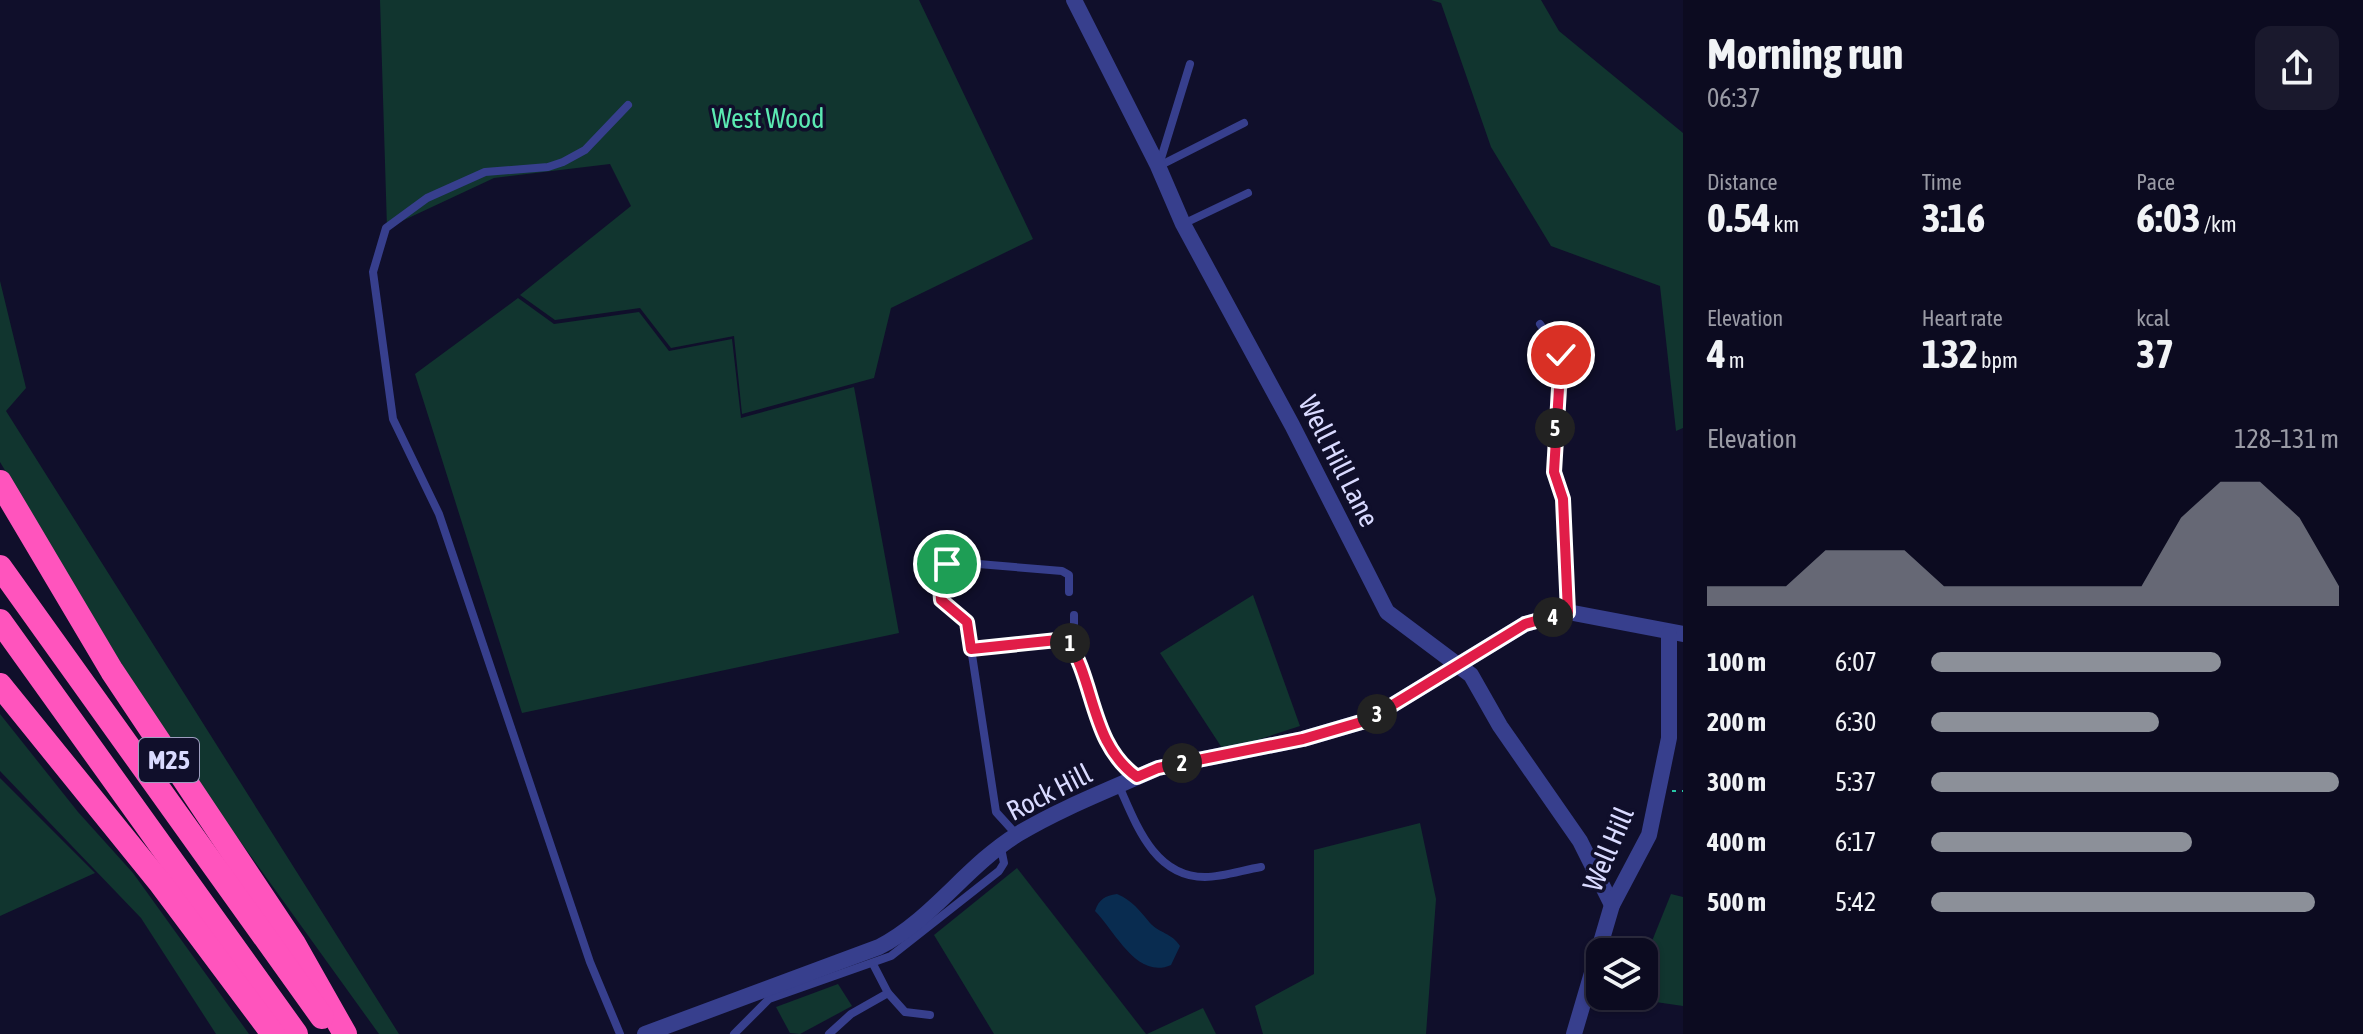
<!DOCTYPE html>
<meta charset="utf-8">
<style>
:root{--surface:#0c0b20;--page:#1a192d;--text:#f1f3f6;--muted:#9a9ba5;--line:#2c2b3e;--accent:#8c9099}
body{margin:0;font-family:"Asap Condensed",sans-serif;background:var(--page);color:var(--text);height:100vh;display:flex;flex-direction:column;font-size:30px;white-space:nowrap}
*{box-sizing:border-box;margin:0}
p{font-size:26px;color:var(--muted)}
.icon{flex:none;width:44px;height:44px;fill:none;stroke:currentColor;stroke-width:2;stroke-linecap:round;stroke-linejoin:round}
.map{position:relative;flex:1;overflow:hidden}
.drawer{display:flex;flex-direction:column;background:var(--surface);width:680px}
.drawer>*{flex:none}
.fabs{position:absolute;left:1586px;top:938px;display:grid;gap:16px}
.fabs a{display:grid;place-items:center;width:72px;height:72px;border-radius:16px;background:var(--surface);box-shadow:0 2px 6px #0004,0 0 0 2px var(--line);font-size:40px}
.pin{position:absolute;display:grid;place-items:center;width:68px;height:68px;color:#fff;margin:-34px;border:4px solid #fff;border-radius:50%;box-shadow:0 2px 8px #0007}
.km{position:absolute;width:40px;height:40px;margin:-20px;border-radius:50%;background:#222;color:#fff;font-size:22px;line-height:40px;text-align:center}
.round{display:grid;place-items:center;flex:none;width:84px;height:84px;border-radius:16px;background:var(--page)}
.head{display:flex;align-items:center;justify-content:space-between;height:136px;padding:0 24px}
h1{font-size:44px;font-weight:700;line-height:60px}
.stats{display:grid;grid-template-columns:repeat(3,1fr);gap:12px;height:136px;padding:8px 24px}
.stats div{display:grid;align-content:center}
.stats b{font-size:40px;font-weight:700}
.stats small{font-size:22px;font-weight:400}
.stats p{font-size:22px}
.chart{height:224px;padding:16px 24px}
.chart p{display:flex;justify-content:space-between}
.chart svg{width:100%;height:144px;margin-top:8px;fill:var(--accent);opacity:.7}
ul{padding:0 24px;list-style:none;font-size:26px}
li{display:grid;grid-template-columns:128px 96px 1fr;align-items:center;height:60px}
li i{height:20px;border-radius:10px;background:var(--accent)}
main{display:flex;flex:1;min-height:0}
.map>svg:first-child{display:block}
.green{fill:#11352f}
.water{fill:#092c50}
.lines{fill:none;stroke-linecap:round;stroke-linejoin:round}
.path{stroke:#27c5a6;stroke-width:2;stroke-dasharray:4 6;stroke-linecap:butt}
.service{stroke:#373f8d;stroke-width:8}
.minor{stroke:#373f8d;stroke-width:16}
.motorway{stroke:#ff54bd;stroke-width:24}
.route-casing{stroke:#fff;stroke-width:16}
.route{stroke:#e11d48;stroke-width:10}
.labels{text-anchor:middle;stroke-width:7;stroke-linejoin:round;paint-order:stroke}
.shield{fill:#100f2b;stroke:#9d9dbf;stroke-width:2}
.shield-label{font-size:26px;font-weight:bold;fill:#d9daff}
.park-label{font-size:28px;fill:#5be9b2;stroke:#100f2b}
.street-label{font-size:28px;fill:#d9daff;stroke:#100f2b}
</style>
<main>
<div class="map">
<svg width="1683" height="1034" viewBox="0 0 1683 1034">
<rect width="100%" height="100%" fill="#100f2b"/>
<g class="green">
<polygon points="919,0 1033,239 891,308 874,378 742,414 734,336 671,348 640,308 555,320 520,295 631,206 610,164 494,178 387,228 380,0"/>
<polygon points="1431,0 1541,0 1559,31 1683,133 1683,428 1676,431 1660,286 1551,246 1491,147 1441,3"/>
<polygon points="0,281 26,388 6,411 399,1034 379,1034 168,741 0,462"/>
<polygon points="518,298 554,324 639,312 669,351 732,339 741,418 854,387 899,633 522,713 415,374"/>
<polygon points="1253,595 1300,726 1224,751 1160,653"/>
<polygon points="0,714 78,812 133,873 249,1034 216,1034 141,918 0,771"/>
<polygon points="0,778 95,873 0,916"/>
<polygon points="1420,823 1436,899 1426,1034 1263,1034 1255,1006 1314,974 1314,850"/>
<polygon points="1017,868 1146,1034 994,1034 934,935"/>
<polygon points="1671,894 1683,897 1683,1006 1642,1000 1650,957 1646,956"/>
<polygon points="838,984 852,1006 800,1034 790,1033 776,1007"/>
<polygon points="1203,1008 1216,1034 1147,1034"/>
</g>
<path class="water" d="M 1117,894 C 1132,900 1140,911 1150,923 C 1159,933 1172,933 1180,946 L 1171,965 C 1137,980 1115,931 1095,911 C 1099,899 1105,896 1117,894 Z"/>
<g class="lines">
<polyline class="path" points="1672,791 1683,791"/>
<g class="service">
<polyline points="1159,165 1190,64"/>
<polyline points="1159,166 1244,123"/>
<polyline points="1183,224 1248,193"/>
<polyline points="1540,324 1561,355 1554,472 1563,499 1568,612"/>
<path d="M 1067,639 C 1096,684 1090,743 1137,777"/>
<polyline points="971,649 1067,639 1074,627 1074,615"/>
<path d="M 1119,786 C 1136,824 1154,877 1205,877 C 1223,877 1243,870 1261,867"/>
<polyline points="1016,834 996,812 967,622 941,600 943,570 954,562 1062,571 1069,575 1069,592"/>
<polyline points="873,964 888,993"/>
<polyline points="620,1034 590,962 439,514 393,419 373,272 386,228 427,198 485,172 548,167 563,162 585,150 628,105"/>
<polyline points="734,1034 769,999 891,956 999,871 1004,863 1001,848"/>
<polyline points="829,1034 851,1014 888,993 905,1012 930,1015"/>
</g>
<g class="minor">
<polyline points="1074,0 1158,166 1183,224 1292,425 1387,612 1471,675 1500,726 1580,841 1612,905"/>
<path d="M 645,1034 L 879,947 C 933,919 966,866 1018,834 C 1061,808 1111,789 1158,768 L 1303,739 L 1368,720 L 1525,624 L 1568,612 L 1683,634"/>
<polyline points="1574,1034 1612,905 1649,835 1669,738 1669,634"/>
</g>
<g class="motorway">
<polyline points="0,482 112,671 294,944 345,1034"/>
<polyline points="0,567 322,1017"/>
<polyline points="0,621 296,1034"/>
<polyline points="0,685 161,884 273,1034"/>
</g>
</g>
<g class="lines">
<defs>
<path id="route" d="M 947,564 L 940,584 L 941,600 L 967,622 L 971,649 L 1067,639 C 1096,684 1090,743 1137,777 L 1158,768 L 1303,739 L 1368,720 L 1525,624 L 1568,612 L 1563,499 L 1554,472 L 1561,355"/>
</defs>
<use href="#route" class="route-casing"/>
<use href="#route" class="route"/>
</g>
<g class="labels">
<rect class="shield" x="139" y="738" width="60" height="44" rx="6"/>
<g class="shield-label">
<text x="169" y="769">M25</text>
</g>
<g class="park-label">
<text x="768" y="128">West Wood</text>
</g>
<g class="street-label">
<text transform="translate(1339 461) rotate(63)" y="10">Well Hill Lane</text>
<text transform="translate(1049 792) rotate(-27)" y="10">Rock Hill</text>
<text transform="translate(1608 849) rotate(-67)" y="10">Well Hill</text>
</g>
</g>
</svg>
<div class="fabs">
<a><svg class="icon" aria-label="layers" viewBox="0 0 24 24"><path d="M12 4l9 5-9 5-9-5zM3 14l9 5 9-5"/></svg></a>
</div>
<div class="pin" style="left:947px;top:564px;background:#1e9e55"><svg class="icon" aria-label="arrive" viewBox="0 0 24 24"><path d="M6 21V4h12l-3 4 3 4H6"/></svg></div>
<div class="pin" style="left:1561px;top:355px;background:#d93025"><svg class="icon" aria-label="check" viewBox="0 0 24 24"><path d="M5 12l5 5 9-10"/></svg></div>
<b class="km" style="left:1070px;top:643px">1</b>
<b class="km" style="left:1182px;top:763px">2</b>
<b class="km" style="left:1377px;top:714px">3</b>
<b class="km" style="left:1553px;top:617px">4</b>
<b class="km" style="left:1555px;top:428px">5</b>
</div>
<section class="drawer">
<div class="head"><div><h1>Morning run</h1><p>06:37</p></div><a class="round"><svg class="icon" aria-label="share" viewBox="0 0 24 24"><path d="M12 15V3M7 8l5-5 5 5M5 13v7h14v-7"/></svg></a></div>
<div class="stats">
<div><p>Distance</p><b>0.54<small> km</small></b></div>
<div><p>Time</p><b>3:16</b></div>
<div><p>Pace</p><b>6:03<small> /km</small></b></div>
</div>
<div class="stats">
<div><p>Elevation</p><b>4<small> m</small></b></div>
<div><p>Heart rate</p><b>132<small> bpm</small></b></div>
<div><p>kcal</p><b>37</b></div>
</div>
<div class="chart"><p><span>Elevation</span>128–131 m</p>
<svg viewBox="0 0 160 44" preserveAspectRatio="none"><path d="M0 44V38L10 38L20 38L30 27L40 27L50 27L60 38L70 38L80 38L90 38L100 38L110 38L120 17L130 6L140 6L150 17L160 38V44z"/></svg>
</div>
<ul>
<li><b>100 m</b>6:07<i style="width:71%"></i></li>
<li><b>200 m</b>6:30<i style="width:56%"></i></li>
<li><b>300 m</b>5:37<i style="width:100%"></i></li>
<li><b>400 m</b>6:17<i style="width:64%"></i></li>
<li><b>500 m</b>5:42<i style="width:94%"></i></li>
</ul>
</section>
</main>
